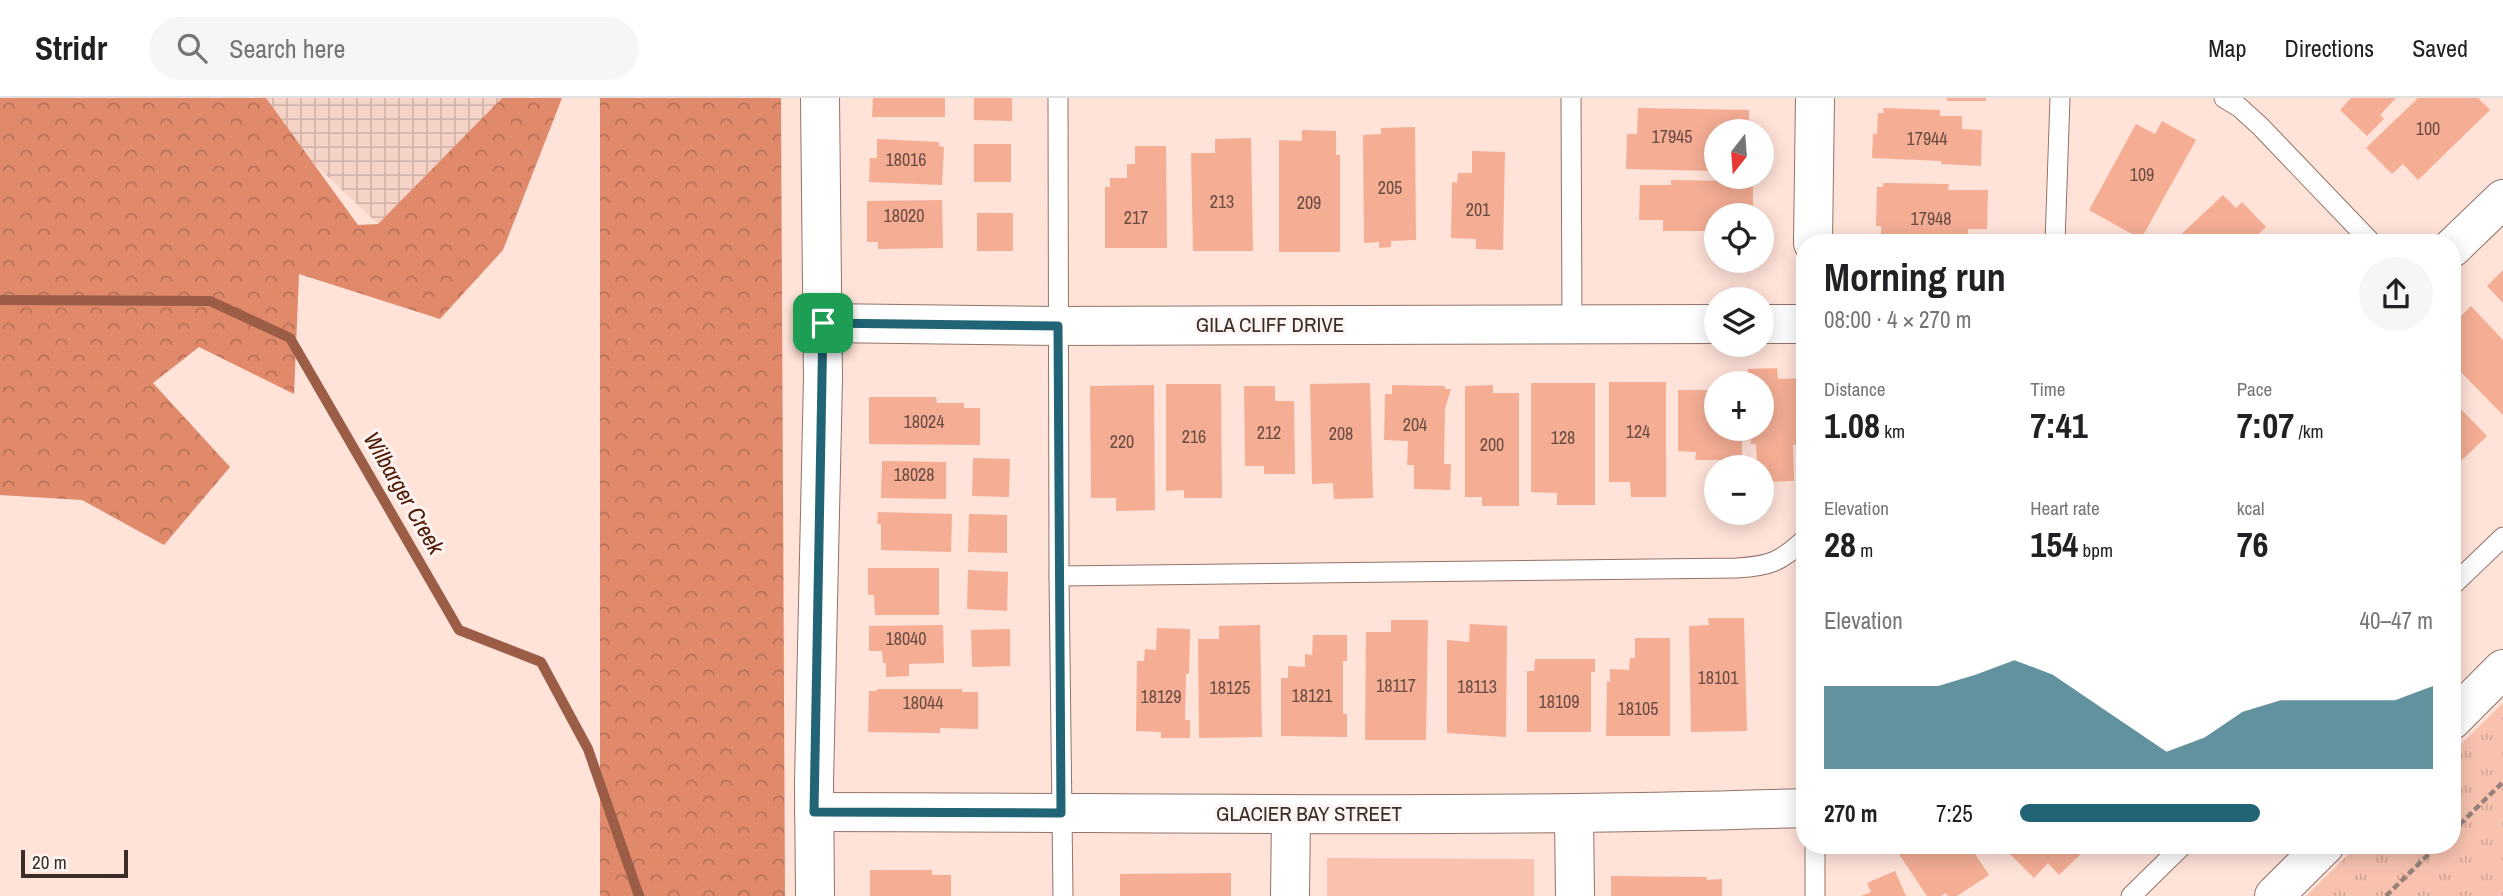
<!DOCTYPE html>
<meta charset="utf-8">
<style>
:root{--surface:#fff;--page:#f6f6f6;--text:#202124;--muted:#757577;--line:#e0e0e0;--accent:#216476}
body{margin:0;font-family:"Archivo Narrow",sans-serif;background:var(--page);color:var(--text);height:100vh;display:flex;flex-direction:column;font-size:26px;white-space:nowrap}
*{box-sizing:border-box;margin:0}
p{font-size:23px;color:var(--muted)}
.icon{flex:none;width:38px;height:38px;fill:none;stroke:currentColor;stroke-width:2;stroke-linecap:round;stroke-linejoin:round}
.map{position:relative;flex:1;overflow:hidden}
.details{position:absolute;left:1796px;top:136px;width:665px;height:620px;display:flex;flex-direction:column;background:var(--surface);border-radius:28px;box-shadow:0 4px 18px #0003}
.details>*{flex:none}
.needle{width:46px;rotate:197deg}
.fabs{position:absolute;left:1704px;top:21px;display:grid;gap:14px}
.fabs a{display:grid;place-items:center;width:70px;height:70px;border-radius:50%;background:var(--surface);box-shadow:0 4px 18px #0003;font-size:35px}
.scale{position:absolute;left:21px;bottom:18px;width:107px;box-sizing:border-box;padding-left:7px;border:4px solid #3a2d28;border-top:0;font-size:19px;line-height:24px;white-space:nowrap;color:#3a2d28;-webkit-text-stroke:5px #fcf5f2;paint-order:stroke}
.pin{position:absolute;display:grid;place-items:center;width:60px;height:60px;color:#fff;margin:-30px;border-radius:14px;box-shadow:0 4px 10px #0006}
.round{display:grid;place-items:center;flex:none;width:74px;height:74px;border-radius:37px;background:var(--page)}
.head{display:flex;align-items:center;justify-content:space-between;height:119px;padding:0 28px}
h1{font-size:38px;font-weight:800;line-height:52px}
.stats{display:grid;grid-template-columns:repeat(3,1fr);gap:10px;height:119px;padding:7px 28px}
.stats div{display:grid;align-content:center}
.stats b{font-size:35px;font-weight:800}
.stats small{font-size:19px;font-weight:400}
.stats p{font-size:19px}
.chart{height:196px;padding:14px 28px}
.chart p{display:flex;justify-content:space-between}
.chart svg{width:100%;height:126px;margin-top:7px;fill:var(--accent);opacity:.7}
ul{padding:0 28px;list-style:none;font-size:23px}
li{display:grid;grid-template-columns:112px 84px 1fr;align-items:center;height:52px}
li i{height:18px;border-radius:9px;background:var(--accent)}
header{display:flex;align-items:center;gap:42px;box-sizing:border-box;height:98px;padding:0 35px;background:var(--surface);border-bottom:2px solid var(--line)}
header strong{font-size:33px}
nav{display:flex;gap:38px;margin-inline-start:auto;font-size:24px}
.search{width:490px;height:63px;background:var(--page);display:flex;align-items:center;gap:18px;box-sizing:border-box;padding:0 24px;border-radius:38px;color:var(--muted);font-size:26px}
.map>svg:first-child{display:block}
.industrial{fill:url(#industrial-grid)}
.green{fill:#f8c2af}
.forest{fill:url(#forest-crowns)}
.park{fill:url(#park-tufts)}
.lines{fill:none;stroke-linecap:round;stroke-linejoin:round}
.stream{stroke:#9c5d46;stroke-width:10}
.building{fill:#f5ad94}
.service-casing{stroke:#937368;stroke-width:21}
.minor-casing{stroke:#937368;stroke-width:40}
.tertiary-casing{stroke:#937368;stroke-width:40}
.path{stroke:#97827b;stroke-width:4.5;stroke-dasharray:7 3.5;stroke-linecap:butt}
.service{stroke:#fff;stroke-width:19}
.minor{stroke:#fff;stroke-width:38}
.tertiary{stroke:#fff;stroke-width:38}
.route-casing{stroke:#fff;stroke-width:14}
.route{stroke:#216476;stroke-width:9}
.labels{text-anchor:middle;stroke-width:6;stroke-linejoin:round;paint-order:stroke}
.number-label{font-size:18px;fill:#694d43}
.street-label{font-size:21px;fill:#3a2d28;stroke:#fcf5f2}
.water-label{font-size:23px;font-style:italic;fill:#501a04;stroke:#fcf5f2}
</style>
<header>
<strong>Stridr</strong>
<div class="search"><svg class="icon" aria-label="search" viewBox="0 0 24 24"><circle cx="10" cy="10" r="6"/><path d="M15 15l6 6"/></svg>Search here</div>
<nav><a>Map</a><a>Directions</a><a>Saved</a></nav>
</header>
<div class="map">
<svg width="2503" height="798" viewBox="0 0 2503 798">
<defs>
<pattern id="industrial-grid" width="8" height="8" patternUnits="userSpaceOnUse" patternTransform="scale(1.75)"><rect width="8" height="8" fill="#f5d3c7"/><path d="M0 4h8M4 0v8" fill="none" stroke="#d3b5ab"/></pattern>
<pattern id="forest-crowns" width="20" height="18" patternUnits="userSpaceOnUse" patternTransform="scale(1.75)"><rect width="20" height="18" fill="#e18a6b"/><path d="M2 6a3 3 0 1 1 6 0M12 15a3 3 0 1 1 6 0" fill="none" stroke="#b77158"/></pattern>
<pattern id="park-tufts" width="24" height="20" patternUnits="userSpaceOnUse" patternTransform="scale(1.75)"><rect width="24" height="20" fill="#f8c2af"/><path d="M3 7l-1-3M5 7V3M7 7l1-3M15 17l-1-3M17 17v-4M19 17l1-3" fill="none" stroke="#d5a797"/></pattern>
</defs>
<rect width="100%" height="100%" fill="#ffe2d8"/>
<polygon class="industrial" points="245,0 502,0 378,126"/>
<polygon class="green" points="1327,760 1534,761 1534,798 1327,798"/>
<g class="forest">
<polygon points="0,0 266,0 358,127 378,126 502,0 562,0 503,152 440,221 299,176 294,296 199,249 153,285 230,369 164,447 82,402 0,397"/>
<polygon points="600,0 781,0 785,798 600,798"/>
</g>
<polygon class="park" points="2503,605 2503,798 2306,798 2358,747 2452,747 2452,655"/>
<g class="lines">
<polyline class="stream" points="0,202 210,203 290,240 459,532 541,564 588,651 639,798"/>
</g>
<g class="building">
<polygon points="873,0 945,0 945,19 872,19"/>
<polygon points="974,0 1012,0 1012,23 974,22"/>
<rect x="1947" y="0" width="39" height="3"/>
<polygon points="2351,0 2396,0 2380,17 2384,21 2367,38 2340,12"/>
<polygon points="2418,0 2478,0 2490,12 2418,82 2403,66 2392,76 2366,50"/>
<polygon points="1638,10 1749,12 1749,33 1717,33 1717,73 1626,71 1627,36 1637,36"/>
<polygon points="1883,10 1940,12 1940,18 1962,18 1962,31 1982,32 1981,68 1941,66 1941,63 1872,60 1873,36 1877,36 1878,15 1884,15"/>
<polygon points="2162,23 2196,42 2141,141 2089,112 2136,26 2155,36"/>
<polygon points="1415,29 1416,142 1391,143 1391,149 1379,150 1379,144 1364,145 1363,37 1381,36 1381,30"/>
<polygon points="1302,32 1336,33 1336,57 1340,57 1340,154 1279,154 1279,42 1302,43"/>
<polygon points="1251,40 1253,153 1193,153 1191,55 1215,55 1215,41"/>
<polygon points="877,41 939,44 939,48 944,49 942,87 869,84 870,60 877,60"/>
<rect x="974" y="46" width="37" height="38"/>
<polygon points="1135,48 1166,48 1167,150 1105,150 1105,89 1110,89 1110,80 1127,80 1127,66 1135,66"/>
<polygon points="1472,53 1505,54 1503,152 1476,151 1476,141 1451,140 1452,84 1457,85 1458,75 1472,75"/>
<polygon points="1671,82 1734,83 1734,86 1753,87 1753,111 1743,111 1743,117 1717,117 1717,133 1663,133 1663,122 1639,122 1640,87 1671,87"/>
<polygon points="1883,85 1949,86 1948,92 1988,92 1987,131 1968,131 1968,145 1881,145 1881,128 1876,128 1877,89 1883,89"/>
<polygon points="2223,97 2236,110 2242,104 2266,129 2249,145 2172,145"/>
<polygon points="942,102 943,150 878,151 878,144 867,144 867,103"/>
<rect x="977" y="115" width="36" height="38"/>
<polygon points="2503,172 2503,205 2487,188"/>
<polygon points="2471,208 2503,242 2503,317 2452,265 2452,227"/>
<polygon points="1777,270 1778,281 1804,280 1804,347 1793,347 1794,383 1762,384 1762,369 1757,369 1756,346 1751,346 1750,331 1762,331 1762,285 1749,285 1748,271"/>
<polygon points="1609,284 1666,284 1666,399 1631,399 1630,384 1609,384"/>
<polygon points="1370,285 1373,400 1334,401 1333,385 1312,386 1310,286"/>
<polygon points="1531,285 1595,285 1595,407 1557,407 1557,395 1531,394"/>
<polygon points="1166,286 1221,286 1222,400 1184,400 1184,392 1166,393"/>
<polygon points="1154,287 1155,412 1116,413 1116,400 1091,400 1090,288"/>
<polygon points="1392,287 1445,288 1445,291 1451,291 1445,311 1444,366 1451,366 1450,392 1414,391 1414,367 1407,367 1408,343 1384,342 1385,296 1392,296"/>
<polygon points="1493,287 1493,295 1519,295 1519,408 1482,408 1482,399 1465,399 1465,288"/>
<polygon points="1244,288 1275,288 1275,303 1294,303 1295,376 1264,376 1264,368 1245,368"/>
<polygon points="1678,292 1717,292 1717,331 1742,331 1742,362 1695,362 1696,354 1678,353"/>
<polygon points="869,299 936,299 937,305 964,305 964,310 980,310 980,347 869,346"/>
<polygon points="2452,302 2487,338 2460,364 2452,356"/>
<polygon points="973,360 1010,361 1009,399 972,398"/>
<polygon points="882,363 946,364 946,401 881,400"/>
<polygon points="878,414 952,416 951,454 881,452 881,426 877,426"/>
<polygon points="969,416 1007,417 1007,455 968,454"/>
<polygon points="868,470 939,470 939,517 875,517 874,497 868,497"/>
<polygon points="968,472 1008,474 1007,513 967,511"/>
<polygon points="1708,520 1744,520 1747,633 1691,634 1689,528 1709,527"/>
<polygon points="1391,522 1428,522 1426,642 1365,642 1366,534 1391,534"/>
<polygon points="1470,526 1507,528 1506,639 1447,635 1447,542 1469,544"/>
<polygon points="943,527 944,565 909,566 909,578 886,579 886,565 883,565 882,553 869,553 869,528"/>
<polygon points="1260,527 1262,639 1199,640 1198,541 1219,541 1219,528"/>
<polygon points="1157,530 1190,531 1189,576 1186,576 1185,622 1190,622 1190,640 1161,640 1161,634 1136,633 1137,563 1144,563 1145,551 1156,552"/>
<polygon points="1010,531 1010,568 972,569 971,532"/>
<polygon points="1313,537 1347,537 1347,563 1343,563 1343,616 1347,616 1347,639 1281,638 1281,580 1288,580 1288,568 1305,569 1305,556 1312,557"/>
<polygon points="1635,540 1670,540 1670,638 1606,638 1607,583 1610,584 1610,571 1629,572 1630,560 1635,560"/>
<polygon points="1535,561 1595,561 1595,574 1591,574 1591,634 1527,634 1527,573 1534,573"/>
<polygon points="877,591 962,591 962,594 978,594 978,631 940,630 940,635 868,634 869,593 877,593"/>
<polygon points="1900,747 1969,747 1989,777 1957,798 1948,798 1946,795 1941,798 1927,798 1895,750"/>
<polygon points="2001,747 2082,747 2086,751 2059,777 2048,765 2034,780"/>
<polygon points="870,772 932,772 932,777 951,777 951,798 870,798"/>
<polygon points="1895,773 1906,798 1861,798 1871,794 1867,785"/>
<polygon points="1231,775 1231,798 1120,798 1120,776"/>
<polygon points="1611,778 1707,779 1706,782 1722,781 1722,798 1611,798"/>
</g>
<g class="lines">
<defs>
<g id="service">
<polyline points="1058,0 1059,478 1063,798"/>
<polyline points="1571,0 1572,226"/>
<polyline points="2224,0 2239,9 2260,28 2372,145"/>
<polyline points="2055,145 2060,0"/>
<path d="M 1059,478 L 1737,470 C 1770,468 1780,464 1804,442"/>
<polyline points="2452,488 2503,439"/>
<polyline points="1815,747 1815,798"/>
<polyline points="2131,798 2183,747"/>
</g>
<g id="minor">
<polyline points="1813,145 1815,0"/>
<polyline points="2452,150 2503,101"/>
<polyline points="823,225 1058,228 1717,226"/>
<polyline points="1762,226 1804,226"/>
<polyline points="2452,622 2503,571"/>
<path d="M 814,714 C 1145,714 1474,721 1804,710"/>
<polyline points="1574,716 1575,798"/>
<polyline points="1290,798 1291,717"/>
<polyline points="2274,798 2325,747"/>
</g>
<polyline id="tertiary" points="815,798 814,685 823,280 820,0"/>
</defs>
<use href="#service" class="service-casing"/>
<use href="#minor" class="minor-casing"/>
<use href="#tertiary" class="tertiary-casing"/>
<g class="path">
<polyline points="2452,734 2503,684"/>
<polyline points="2386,798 2438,747"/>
</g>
<use href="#service" class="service"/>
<use href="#minor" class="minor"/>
<use href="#tertiary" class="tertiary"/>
</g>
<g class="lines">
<defs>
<polygon id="route" points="823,225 1058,228 1061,715 814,714"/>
</defs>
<use href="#route" class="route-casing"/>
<use href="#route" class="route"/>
</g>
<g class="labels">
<g class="number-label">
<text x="2428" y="37">100</text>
<text x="1672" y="45">17945</text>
<text x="1927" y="47">17944</text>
<text x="906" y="68">18016</text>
<text x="2142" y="83">109</text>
<text x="1390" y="96">205</text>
<text x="1222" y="110">213</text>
<text x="1309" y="111">209</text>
<text x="1478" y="118">201</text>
<text x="904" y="124">18020</text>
<text x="1136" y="126">217</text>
<text x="1931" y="127">17948</text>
<text x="924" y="330">18024</text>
<text x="1415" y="333">204</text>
<text x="1638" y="340">124</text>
<text x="1269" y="341">212</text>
<text x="1341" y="342">208</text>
<text x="1194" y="345">216</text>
<text x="1563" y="346">128</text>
<text x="1122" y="350">220</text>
<text x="1492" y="353">200</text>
<text x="914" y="383">18028</text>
<text x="906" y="547">18040</text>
<text x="1718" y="586">18101</text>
<text x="1396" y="594">18117</text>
<text x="1477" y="595">18113</text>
<text x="1230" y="596">18125</text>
<text x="1312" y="604">18121</text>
<text x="1161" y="605">18129</text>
<text x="1559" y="610">18109</text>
<text x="923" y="611">18044</text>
<text x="1638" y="617">18105</text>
</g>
<g class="street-label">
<text x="1270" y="234">GILA CLIFF DRIVE</text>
<text x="1309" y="723">GLACIER BAY STREET</text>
</g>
<g class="water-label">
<text transform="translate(404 395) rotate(60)" y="8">Wilbarger Creek</text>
</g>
</g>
</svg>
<div class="fabs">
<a><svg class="needle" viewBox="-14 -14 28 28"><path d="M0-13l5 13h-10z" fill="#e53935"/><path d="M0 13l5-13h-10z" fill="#757577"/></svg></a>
<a><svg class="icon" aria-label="locate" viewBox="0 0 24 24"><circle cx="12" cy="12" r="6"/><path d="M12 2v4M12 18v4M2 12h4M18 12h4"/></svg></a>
<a><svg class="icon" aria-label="layers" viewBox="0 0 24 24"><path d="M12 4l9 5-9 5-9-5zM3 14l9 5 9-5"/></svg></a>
<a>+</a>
<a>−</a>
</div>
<div class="scale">20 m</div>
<div class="pin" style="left:823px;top:225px;background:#1e9e55"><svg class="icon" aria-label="arrive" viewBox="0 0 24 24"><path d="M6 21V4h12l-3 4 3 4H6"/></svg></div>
<section class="details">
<div class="head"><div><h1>Morning run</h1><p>08:00 · 4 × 270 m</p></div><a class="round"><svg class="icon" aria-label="share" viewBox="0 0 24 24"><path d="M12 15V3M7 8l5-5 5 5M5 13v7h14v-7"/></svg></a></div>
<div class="stats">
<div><p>Distance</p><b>1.08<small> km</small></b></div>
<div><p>Time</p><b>7:41</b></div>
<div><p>Pace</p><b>7:07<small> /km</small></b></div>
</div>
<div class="stats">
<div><p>Elevation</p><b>28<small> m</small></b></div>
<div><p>Heart rate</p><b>154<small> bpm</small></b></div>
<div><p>kcal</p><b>76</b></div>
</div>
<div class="chart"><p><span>Elevation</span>40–47 m</p>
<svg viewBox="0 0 160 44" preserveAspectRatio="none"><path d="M0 44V15L10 15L20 15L30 15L40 11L50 6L60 11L70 20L80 29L90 38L100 33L110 24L120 20L130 20L140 20L150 20L160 15V44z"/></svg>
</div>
<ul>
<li><b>270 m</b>7:25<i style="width:58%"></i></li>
</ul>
</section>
</div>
